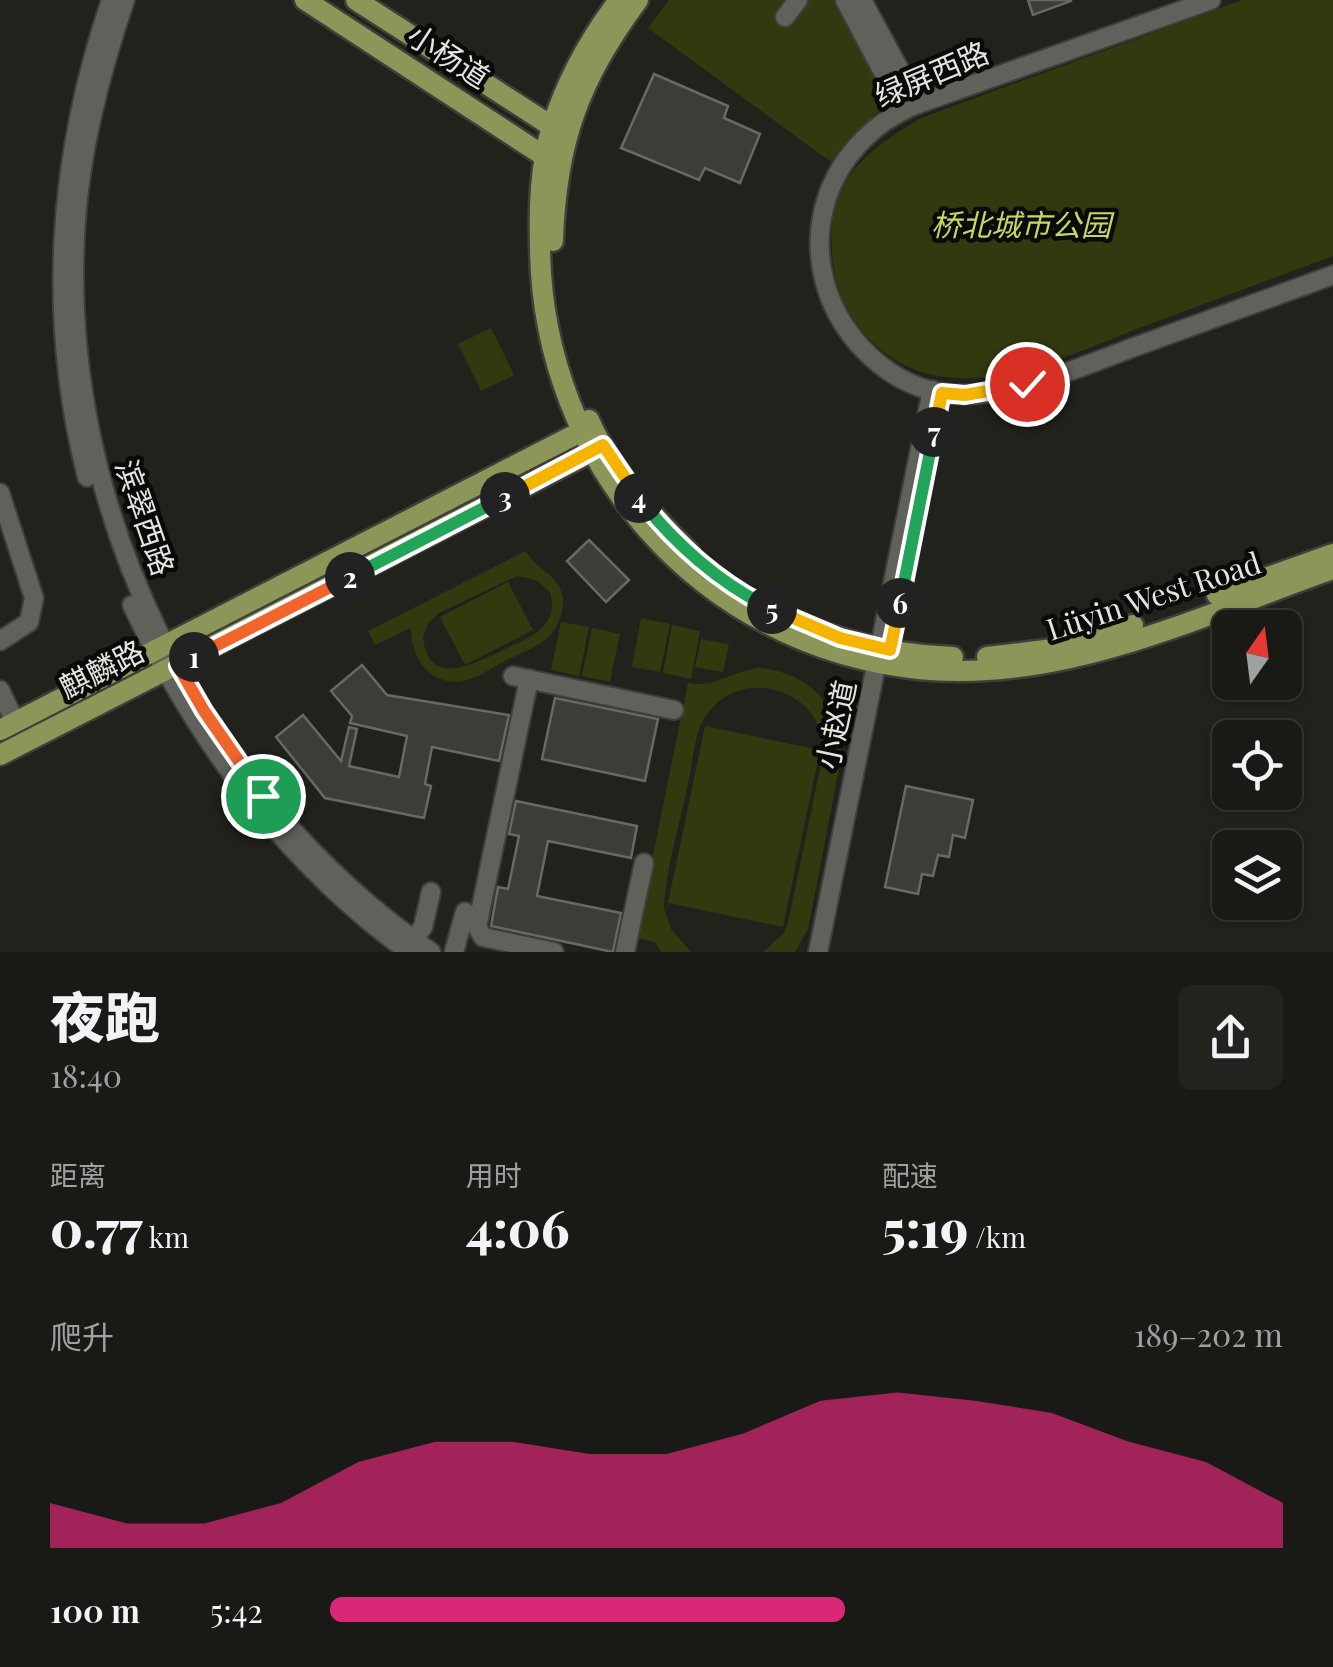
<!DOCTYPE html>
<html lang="zh">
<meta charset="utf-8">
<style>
:root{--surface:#191a15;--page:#22231e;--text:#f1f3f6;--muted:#9fa1a0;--line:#373834;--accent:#db2777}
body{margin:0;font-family:"Playfair Display","Noto Sans SC",serif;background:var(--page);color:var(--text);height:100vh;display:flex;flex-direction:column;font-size:38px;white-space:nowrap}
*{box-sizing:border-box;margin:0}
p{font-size:32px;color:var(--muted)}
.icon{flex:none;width:55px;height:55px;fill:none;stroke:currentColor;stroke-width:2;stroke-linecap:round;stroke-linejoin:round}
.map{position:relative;height:952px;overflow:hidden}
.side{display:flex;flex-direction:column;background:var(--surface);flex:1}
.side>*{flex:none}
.needle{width:65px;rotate:14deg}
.controls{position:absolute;left:1212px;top:610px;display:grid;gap:20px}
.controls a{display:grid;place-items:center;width:90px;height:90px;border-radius:15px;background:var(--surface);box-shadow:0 2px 8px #0004,0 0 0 2px var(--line);font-size:50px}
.pin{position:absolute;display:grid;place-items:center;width:85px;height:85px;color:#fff;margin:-42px;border:5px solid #fff;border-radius:50%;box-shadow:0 2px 10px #0007}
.km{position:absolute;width:50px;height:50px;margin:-25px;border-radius:50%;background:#222;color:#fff;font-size:28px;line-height:50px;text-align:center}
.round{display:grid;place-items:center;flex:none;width:105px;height:105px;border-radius:15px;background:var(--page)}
.head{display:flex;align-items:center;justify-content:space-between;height:170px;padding:0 50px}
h1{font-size:55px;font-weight:800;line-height:75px}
.metrics{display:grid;grid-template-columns:repeat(3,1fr);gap:15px;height:170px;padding:10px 50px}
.metrics div{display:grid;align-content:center}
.metrics b{font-size:50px;font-weight:800}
.metrics small{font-size:28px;font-weight:400}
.metrics p{font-size:28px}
.chart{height:280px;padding:20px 50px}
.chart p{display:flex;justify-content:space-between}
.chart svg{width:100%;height:180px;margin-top:10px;fill:var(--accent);opacity:.7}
ul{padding:0 50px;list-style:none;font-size:32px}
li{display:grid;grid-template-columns:160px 120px 1fr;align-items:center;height:75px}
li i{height:25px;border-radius:12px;background:var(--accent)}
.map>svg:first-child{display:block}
.green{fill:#33390f;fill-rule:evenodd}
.building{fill:#3c3d37;stroke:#676962;stroke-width:2.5}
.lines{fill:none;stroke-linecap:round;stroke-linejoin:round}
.minor-casing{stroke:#3e3f3b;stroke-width:22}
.major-casing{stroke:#3e3f3b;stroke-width:25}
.minor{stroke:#5f615a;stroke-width:18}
.major{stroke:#8d9659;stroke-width:20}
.split-1-casing{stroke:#fff;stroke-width:20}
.split-2-casing{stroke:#fff;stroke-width:20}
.split-3-casing{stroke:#fff;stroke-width:20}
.split-4-casing{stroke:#fff;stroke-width:20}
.split-5-casing{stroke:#fff;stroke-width:20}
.split-6-casing{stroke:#fff;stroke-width:20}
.split-7-casing{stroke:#fff;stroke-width:20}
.split-8-casing{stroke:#fff;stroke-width:20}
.split-1{stroke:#f0652b;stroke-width:12}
.split-2{stroke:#f0652b;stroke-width:12}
.split-3{stroke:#22a559;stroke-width:12}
.split-4{stroke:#f5b400;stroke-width:12}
.split-5{stroke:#22a559;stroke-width:12}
.split-6{stroke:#f5b400;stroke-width:12}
.split-7{stroke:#22a559;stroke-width:12}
.split-8{stroke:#f5b400;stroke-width:12}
.labels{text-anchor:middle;stroke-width:9;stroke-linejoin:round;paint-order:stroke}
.street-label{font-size:30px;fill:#e4e5e1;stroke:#0a0b08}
.park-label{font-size:30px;font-style:italic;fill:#c6d861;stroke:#0a0b08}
</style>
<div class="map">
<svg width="1333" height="952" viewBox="0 0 1333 952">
<rect width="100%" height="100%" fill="#21221c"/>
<g class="green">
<polygon points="669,0 837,0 892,99 850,137 831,162 648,28"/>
<path d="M 1242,0 L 1333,0 L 1333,256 C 1274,278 1214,300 1155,322 C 1071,353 956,417 877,346 C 849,321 834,289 832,253 C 827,181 864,152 921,118 Z"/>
<polygon points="491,328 514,375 481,391 458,344"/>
<path d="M 526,551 C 536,570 560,575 563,598 C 564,610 559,625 551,634 C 541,646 525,651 511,658 C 496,665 479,678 462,681 C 428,686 411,656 411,628 L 375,645 L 368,631 ZM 517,576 L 536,580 L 550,592 C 553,603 553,613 546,623 C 538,636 518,642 505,649 C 478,662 427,691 423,636 L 428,623 L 439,613 Z"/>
<polygon points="508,582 533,630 465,665 440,617"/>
<polygon points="641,618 670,624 660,672 632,667"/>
<polygon points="561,622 589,627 579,676 551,670"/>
<polygon points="672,625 700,631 691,679 663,673"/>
<polygon points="592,628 620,634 610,682 582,676"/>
<polygon points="701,639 729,644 723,672 695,667"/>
<path d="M 759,668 C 810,672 843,708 841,759 L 808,929 L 795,952 L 763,952 L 784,933 L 788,923 L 823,754 C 826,687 737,663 704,719 C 694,736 693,760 689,779 C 681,821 666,866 664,908 L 671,929 L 691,952 L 661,952 L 655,942 L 636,938 L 688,683 C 716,688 731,671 759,668 Z"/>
<polygon points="705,726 820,750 783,927 668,903"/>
</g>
<g class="building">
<polygon points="1028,0 1071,0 1071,1 1033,15"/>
<polygon points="654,74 728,106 724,118 760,134 740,183 705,168 699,180 621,148"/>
<polygon points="589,540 629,580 606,602 567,561"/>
<polygon points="362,665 387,695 509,715 499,761 432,747 425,784 431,786 424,818 325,798 276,737 303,715 341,761 349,727 357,729 349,766 399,777 407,736 350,723 352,716 331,691"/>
<polygon points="555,698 658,719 645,781 542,759"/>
<polygon points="906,786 973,800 965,838 953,835 949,857 938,855 933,876 922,874 918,894 885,887"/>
<polygon points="516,801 637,826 631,858 548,841 537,896 621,913 613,952 491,926 498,887 508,889 519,836 509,834"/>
</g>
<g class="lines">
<defs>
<g id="minor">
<path d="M 125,0 C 101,71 81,146 76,221 C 56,504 198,791 431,952"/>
<polyline points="845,0 903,110"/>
<polyline points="862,0 918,104"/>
<path d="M 1211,0 L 918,104 C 817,144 787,264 860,346 C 882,370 910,388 943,393 C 1004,403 1084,365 1140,345 C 1205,322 1269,298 1333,275"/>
<polyline points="785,17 798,0"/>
<path d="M 87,477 C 46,317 58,155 111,0"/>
<polyline points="0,493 34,598 29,622 0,641"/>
<path d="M 132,605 C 197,741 285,863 409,952"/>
<polyline points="513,676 674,710"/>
<polyline points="529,679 477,927 483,937 554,952"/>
<polyline points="0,690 15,722"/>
<polyline points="406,949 423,927 431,892"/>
<polyline points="454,952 465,912"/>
<polyline points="625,952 644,863"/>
<polyline points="818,952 932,390"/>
</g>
<g id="major">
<polyline points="305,0 544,156 556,159"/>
<polyline points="356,0 559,131"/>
<path d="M 619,0 C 591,37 566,82 552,127 C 540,165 539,207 540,247 C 542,463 700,646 918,669 C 1063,684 1199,616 1333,569"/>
<path d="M 553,241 C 556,143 579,79 638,0"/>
<path d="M 589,420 C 611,470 650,514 689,552"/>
<polyline points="1217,595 1333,554"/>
<path d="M 756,601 C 815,636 885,655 953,657"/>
<polyline points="987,657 1061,648 1133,625"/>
<polyline points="0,730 590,427"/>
<polyline points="0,755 599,448"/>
</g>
</defs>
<use href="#minor" class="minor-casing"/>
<use href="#major" class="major-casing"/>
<use href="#minor" class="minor"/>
<use href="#major" class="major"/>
</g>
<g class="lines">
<defs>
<polyline id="split-1" points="194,657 178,666 204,711 263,796"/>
<polyline id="split-2" points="194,657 350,577"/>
<polyline id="split-3" points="350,577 505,497"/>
<polyline id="split-4" points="505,497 603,445 639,498"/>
<path id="split-5" d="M 639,498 C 674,543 720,584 772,609"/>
<polyline id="split-6" points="772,609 840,638 890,650 900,603"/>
<polyline id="split-7" points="900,603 934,432"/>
<polyline id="split-8" points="934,432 942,393 965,395 1027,384"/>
</defs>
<use href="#split-1" class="split-1-casing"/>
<use href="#split-2" class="split-2-casing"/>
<use href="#split-3" class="split-3-casing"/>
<use href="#split-4" class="split-4-casing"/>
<use href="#split-5" class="split-5-casing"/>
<use href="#split-6" class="split-6-casing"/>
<use href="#split-7" class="split-7-casing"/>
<use href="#split-8" class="split-8-casing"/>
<use href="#split-1" class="split-1"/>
<use href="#split-2" class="split-2"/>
<use href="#split-3" class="split-3"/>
<use href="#split-4" class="split-4"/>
<use href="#split-5" class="split-5"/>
<use href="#split-6" class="split-6"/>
<use href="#split-7" class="split-7"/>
<use href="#split-8" class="split-8"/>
</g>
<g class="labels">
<g class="street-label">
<text transform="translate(448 57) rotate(33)" y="10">小杨道</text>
<text transform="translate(932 75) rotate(-23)" y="10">绿屏西路</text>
<text transform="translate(144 518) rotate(71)" y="10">滨翠西路</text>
<text transform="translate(1154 597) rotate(-18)" y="10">Lüyin West Road</text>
<text transform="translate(102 670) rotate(-27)" y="10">麒麟路</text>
<text transform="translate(837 725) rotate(-78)" y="10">小赵道</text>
</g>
<g class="park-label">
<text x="1021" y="236">桥北城市公园</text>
</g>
</g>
</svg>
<div class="controls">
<a><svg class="needle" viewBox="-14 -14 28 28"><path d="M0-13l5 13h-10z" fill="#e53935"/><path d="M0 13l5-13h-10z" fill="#9fa1a0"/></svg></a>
<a><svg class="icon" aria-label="locate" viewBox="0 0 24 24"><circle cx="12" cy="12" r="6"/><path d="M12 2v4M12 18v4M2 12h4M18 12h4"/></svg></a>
<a><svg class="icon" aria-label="layers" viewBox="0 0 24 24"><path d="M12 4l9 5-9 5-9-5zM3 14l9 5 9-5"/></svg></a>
</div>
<div class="pin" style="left:263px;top:796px;background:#1e9e55"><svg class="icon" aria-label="arrive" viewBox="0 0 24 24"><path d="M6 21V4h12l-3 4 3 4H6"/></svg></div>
<div class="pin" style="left:1027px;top:384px;background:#d93025"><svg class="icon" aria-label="check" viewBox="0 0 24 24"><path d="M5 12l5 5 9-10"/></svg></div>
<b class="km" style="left:194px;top:657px">1</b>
<b class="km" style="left:350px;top:577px">2</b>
<b class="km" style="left:505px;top:497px">3</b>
<b class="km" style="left:639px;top:498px">4</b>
<b class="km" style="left:772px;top:609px">5</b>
<b class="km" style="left:900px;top:603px">6</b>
<b class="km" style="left:934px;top:432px">7</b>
</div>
<section class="side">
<div class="head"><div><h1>夜跑</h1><p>18:40</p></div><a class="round"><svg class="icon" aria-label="share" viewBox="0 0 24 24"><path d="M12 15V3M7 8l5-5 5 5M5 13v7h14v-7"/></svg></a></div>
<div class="metrics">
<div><p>距离</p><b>0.77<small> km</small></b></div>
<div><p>用时</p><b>4:06</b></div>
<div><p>配速</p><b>5:19<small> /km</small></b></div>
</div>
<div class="chart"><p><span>爬升</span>189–202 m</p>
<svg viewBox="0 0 160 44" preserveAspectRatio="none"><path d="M0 44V33L10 38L20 38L30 33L40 23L50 18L60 18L70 21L80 21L90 16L100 8L110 6L120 8L130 11L140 18L150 23L160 33V44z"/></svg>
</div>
<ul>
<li><b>100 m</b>5:42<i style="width:54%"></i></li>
</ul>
</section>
